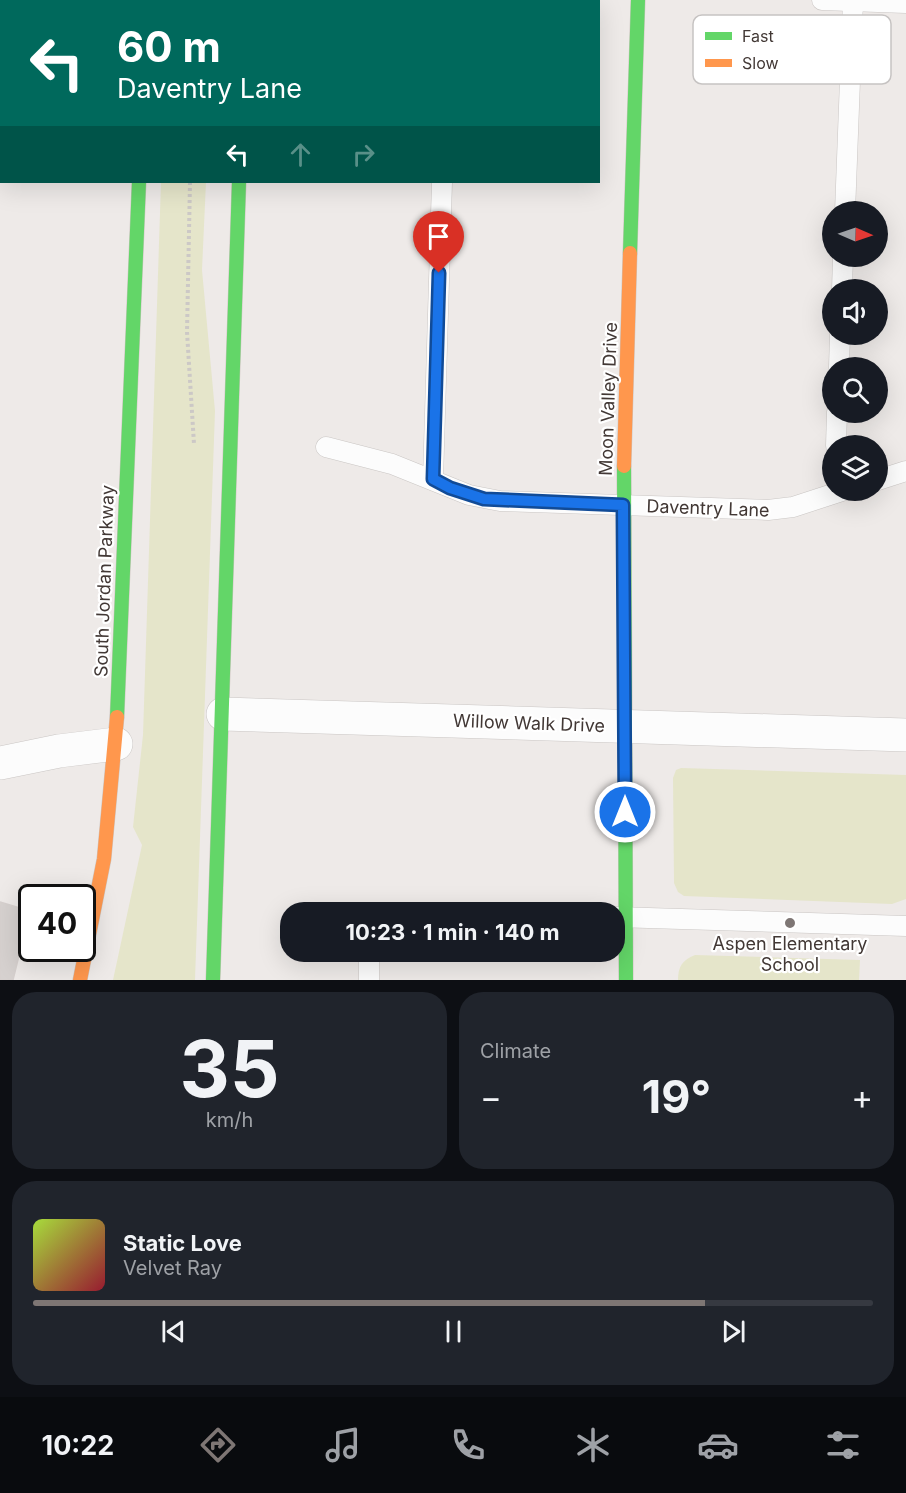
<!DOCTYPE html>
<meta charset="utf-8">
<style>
body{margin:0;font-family:Inter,sans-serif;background:#20242c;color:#f1f3f6;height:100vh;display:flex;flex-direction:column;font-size:22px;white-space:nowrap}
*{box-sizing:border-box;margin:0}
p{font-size:20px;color:#9ea1a6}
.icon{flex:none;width:33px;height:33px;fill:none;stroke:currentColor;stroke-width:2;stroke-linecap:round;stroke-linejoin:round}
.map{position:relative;height:980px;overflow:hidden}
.details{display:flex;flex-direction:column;gap:12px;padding:12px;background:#0d0f14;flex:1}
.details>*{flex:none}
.hud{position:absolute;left:0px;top:0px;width:600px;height:183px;box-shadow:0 6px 24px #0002;background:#00695c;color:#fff;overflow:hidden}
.needle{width:39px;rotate:92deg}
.tools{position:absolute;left:822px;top:201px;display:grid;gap:12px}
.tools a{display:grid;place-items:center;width:66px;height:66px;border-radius:50%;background:#171b24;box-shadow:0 6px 24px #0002;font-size:30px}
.speed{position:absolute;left:18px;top:884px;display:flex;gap:12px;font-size:30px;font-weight:700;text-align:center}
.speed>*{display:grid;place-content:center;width:78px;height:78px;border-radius:50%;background:#171b24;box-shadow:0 6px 24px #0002;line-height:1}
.speed .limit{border:3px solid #111;border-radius:9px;background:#fff;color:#111}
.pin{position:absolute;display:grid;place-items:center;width:51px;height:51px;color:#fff;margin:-62px -26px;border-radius:50% 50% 50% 0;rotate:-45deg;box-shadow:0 0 6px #0007}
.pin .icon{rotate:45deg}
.me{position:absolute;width:66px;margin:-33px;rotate:0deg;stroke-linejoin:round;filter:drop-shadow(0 0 4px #0008)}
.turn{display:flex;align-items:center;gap:21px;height:126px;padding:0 18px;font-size:27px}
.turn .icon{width:78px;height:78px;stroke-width:2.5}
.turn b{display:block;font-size:42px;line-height:51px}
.lanes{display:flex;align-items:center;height:57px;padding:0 18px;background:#0003;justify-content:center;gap:30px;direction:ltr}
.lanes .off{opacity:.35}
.big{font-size:45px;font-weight:700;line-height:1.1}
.details .widget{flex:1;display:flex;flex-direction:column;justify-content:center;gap:9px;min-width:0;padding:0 21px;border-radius:24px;background:#20242c}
.details .dial{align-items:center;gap:0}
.dial b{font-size:78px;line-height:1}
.song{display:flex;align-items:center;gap:18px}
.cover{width:72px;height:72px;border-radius:9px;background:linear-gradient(135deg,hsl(80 70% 55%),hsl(350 70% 35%))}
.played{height:6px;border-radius:3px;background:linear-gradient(90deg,#7e7674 80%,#363941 80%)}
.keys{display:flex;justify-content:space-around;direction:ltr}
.heat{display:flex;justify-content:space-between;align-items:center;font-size:33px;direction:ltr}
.details .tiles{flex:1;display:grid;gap:12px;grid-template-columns:1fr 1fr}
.widget:last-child{grid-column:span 2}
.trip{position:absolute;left:280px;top:902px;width:345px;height:60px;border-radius:24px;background:#171b24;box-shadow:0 6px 24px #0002;font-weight:700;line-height:60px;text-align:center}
.dock{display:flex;height:96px;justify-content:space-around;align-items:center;background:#090b0e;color:#9ea1a6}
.dock .icon{width:42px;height:42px}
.dock .active{color:#7e7674}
.dock b{font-size:27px;color:#f1f3f6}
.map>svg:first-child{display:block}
.green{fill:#e5e5ca}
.building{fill:#d6d1cf;stroke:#d6d0ce;stroke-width:1.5}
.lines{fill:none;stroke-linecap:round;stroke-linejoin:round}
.lane-casing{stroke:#cac6c4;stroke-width:21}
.street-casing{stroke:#cac6c4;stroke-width:34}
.fast-casing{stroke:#cec6c1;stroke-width:15}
.slow-casing{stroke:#cec6c1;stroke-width:15}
.path{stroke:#ccc8c6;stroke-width:4;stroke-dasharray:3 3;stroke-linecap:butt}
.lane{stroke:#fcfcfc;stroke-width:20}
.street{stroke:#fcfcfc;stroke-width:33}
.fast{stroke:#63d668;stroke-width:14}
.slow{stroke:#ff974d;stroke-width:14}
.route-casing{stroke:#114b97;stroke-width:15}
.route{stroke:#1a73e8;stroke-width:10}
.poi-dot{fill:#7e7674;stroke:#fff;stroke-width:2}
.labels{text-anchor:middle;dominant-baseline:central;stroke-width:4.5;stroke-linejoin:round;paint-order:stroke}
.street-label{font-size:18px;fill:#423835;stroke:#fff}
.poi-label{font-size:18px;fill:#423835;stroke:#fff}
.key{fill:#fff;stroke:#c6c3c2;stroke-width:1.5}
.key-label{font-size:16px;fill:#423835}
</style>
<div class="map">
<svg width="906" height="980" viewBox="0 0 906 980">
<rect width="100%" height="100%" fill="#eeeae8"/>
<g class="green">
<polygon points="161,182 206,182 202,270 215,411 195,980 113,980 142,845 133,827 143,735"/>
<polygon points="681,768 906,775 906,899 892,904 684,896 678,892 674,883 673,778 676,770"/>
<path d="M 695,955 L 860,960 L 859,980 L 678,980 C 678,967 682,960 695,955 Z"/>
</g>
<polygon class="building" points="0,902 30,911 13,980 0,980"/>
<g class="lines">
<g class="lane-casing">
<g id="lane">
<polyline points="822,0 906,3"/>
<polyline points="464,2 466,0"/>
<polyline points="845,212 853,1"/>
<polyline points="842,290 843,256"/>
<polyline points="839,368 840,334"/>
<polyline points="836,446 837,412"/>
<polyline points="326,447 392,464 469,495 500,501 768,510 793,507 845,490"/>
<polyline points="433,479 442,182"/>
<polyline points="878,480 906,471"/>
<polyline points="615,917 906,926"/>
<polyline points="369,951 369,980"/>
</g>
</g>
<g class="street-casing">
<g id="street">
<polyline points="223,714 906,735"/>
<polyline points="0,763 59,751 116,744"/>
</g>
</g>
<g class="fast-casing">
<g id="fast">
<polyline points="147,0 147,2"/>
<polyline points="245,0 245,2"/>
<polyline points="630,253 638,0"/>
<polyline points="624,466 626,980"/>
<polyline points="117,717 139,182"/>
<polyline points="213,980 239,182"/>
</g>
</g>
<g class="slow-casing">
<g id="slow">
<polyline points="624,466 630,253"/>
<polyline points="80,980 104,859 117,717"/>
</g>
</g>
<g class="path">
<polyline points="196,2 197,0"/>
<polyline points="190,182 187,332 194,444"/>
</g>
<use href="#lane" class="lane"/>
<use href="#street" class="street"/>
<use href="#fast" class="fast"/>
<use href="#slow" class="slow"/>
</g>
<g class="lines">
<g class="route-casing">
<polyline id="route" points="439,273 433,479 450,488 484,499 623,505 625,812"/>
</g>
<use href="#route" class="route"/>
</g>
<circle class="poi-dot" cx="790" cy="923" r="6"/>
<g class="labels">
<g class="street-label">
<text transform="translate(608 399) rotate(-88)">Moon Valley Drive</text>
<text transform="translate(708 508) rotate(2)">Daventry Lane</text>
<text transform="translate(104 581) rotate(-88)">South Jordan Parkway</text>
<text transform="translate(529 723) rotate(2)">Willow Walk Drive</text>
</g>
<g class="poi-label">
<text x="790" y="943">Aspen Elementary<tspan x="790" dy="21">School</tspan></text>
</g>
</g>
<rect x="693" y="15" width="198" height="69" rx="9" class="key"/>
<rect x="705" y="32" width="27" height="8" fill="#63d668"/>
<rect x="705" y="59" width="27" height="8" fill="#ff974d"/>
<g class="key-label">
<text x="742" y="42">Fast</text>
<text x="742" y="69">Slow</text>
</g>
</svg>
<div class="tools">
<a><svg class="needle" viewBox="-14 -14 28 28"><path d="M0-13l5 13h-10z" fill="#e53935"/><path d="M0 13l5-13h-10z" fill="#9ea1a6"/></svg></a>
<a><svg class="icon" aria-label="sound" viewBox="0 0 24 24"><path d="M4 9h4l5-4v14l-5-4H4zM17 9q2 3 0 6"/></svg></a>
<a><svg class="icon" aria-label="search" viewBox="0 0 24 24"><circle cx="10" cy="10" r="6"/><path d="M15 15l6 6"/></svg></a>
<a><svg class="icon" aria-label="layers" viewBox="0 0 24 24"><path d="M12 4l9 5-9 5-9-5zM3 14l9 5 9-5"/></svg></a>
</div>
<div class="speed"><div class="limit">40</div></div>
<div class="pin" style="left:439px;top:273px;background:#d93025"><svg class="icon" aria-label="arrive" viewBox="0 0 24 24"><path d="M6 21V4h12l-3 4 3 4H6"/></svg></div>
<svg class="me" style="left:625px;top:812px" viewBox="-20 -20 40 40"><circle r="17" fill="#1a73e8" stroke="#fff" stroke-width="3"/><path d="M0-11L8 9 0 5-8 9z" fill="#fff"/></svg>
<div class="trip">10:23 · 1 min · 140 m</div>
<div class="hud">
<div class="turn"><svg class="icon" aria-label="left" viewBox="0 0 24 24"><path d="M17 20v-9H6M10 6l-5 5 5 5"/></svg><div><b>60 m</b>Daventry Lane</div></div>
<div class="lanes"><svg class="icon" aria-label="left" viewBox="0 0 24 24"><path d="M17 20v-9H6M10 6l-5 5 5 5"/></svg><svg class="icon off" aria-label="ahead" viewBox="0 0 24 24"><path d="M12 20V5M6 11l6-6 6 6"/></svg><svg class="icon off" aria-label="right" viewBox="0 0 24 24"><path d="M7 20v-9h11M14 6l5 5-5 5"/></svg></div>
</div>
</div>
<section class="details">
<div class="tiles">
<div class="widget dial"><b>35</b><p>km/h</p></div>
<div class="widget"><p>Climate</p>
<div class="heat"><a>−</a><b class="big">19°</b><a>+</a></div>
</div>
<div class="widget">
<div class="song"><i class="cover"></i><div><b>Static Love</b><p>Velvet Ray</p></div></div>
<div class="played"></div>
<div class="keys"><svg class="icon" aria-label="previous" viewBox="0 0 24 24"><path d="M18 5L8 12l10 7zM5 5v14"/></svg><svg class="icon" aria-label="pause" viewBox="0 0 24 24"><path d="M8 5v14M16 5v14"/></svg><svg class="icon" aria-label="next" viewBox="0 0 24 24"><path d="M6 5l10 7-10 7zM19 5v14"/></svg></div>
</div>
</div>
</section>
<nav class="dock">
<b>10:22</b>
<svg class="icon active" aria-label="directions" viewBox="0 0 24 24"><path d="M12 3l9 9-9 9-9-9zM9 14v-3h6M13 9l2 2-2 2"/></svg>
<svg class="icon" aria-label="music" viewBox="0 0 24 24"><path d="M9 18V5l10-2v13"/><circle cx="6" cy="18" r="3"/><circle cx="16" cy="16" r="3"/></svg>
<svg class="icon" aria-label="phone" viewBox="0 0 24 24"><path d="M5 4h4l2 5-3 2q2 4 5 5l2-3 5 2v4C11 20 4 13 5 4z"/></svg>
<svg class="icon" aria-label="climate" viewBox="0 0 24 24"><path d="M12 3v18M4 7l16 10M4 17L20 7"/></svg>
<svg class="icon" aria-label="car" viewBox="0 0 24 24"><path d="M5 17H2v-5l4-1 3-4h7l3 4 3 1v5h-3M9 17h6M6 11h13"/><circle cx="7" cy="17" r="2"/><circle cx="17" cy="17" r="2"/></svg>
<svg class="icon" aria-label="filters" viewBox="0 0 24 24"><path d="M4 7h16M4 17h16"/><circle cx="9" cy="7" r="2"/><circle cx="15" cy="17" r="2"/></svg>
</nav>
